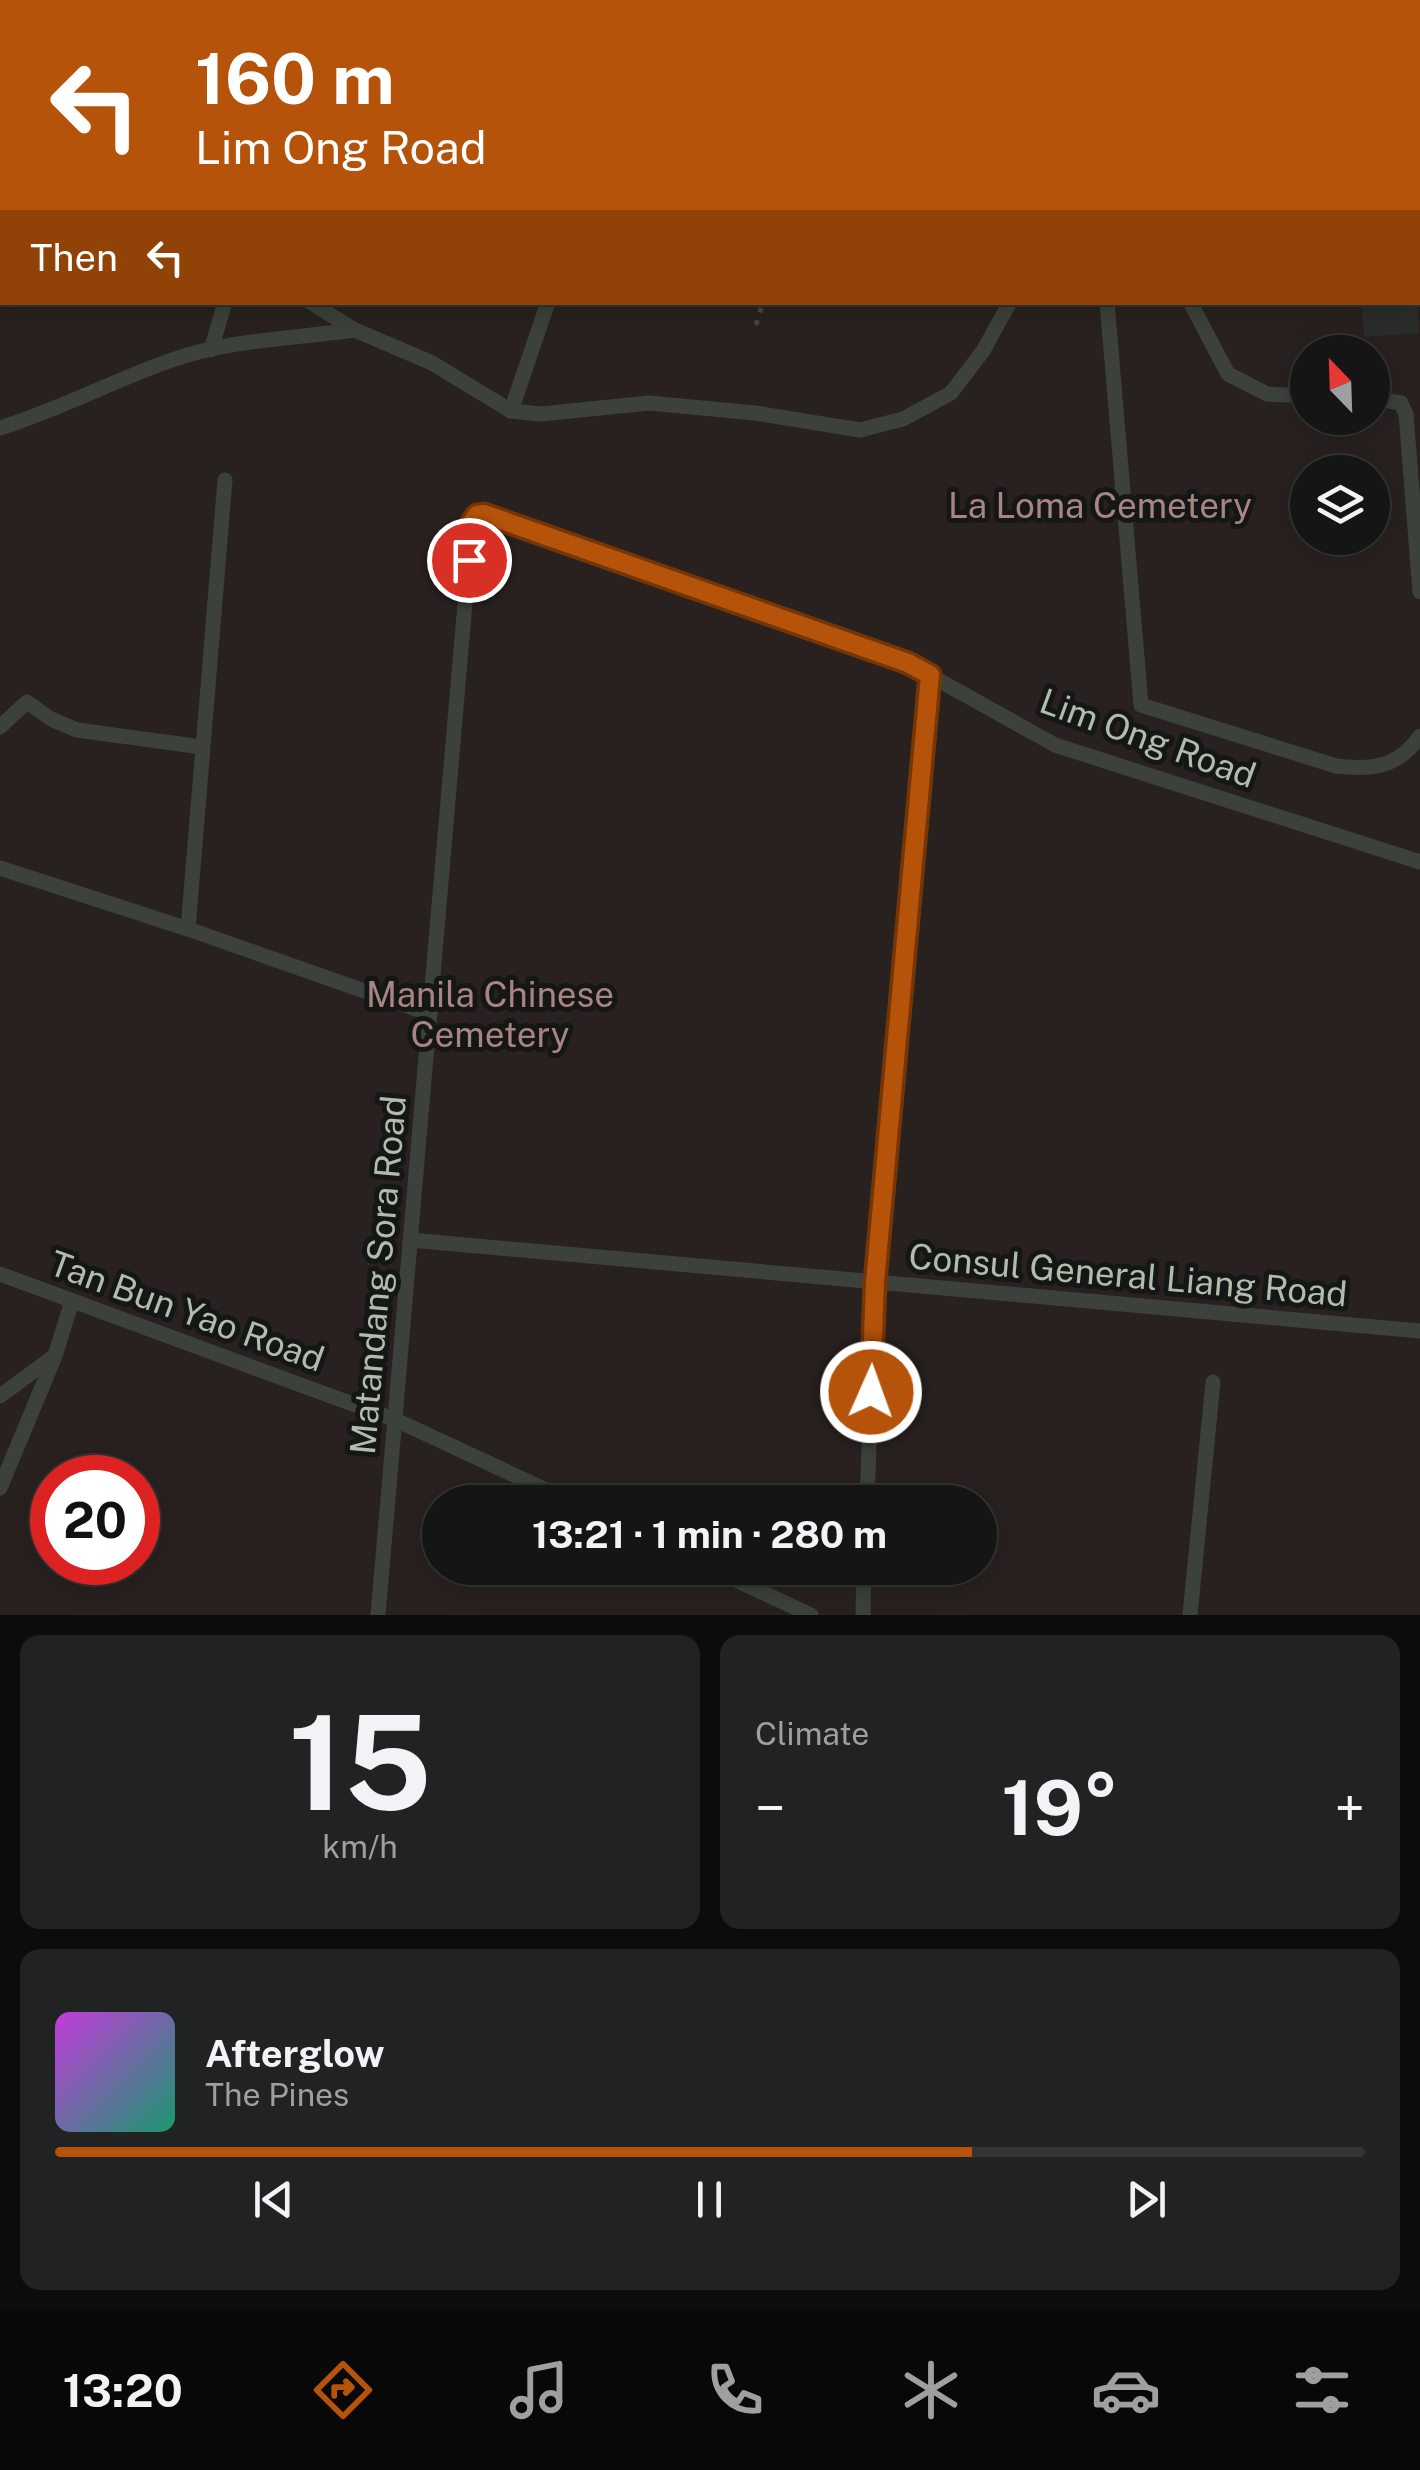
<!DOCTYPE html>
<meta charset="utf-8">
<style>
body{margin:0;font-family:"Public Sans",sans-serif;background:#212222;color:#f1f3f6;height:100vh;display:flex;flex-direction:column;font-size:38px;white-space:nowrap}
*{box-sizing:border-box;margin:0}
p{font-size:32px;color:#9d9fa0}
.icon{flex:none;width:55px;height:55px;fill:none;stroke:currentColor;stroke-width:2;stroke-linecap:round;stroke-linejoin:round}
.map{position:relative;height:1615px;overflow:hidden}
.details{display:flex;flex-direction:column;gap:20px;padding:20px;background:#0b0c0b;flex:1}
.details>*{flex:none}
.guide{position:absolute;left:0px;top:0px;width:1420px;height:305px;box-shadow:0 5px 25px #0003,0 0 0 2px #333434;background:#b45309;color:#fff;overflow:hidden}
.needle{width:65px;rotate:337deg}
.buttons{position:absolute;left:1290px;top:335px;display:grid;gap:20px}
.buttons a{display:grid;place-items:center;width:100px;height:100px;border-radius:50%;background:#141514;box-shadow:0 5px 25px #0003,0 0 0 2px #333434;font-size:50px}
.speed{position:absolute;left:30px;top:1455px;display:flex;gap:20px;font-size:50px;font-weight:700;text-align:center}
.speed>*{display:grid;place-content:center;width:130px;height:130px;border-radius:50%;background:#141514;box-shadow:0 5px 25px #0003,0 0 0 2px #333434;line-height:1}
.speed .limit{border:15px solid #d22;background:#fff;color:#111}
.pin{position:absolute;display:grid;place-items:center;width:85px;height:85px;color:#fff;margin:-42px;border:5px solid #fff;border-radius:50%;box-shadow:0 2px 10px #0007}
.me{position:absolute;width:110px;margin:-55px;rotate:2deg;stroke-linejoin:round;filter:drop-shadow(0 0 8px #0008)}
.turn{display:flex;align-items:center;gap:35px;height:210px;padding:0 30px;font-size:45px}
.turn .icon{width:130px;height:130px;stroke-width:2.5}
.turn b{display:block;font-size:70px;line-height:85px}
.then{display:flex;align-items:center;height:95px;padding:0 30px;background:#0003;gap:20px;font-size:38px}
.big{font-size:75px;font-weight:700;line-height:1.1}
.details .tile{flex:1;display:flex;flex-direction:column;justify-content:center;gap:15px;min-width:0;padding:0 35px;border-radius:20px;background:#212222}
.details .dial{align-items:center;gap:0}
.dial b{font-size:130px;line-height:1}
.song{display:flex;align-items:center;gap:30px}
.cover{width:120px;height:120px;border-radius:15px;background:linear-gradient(135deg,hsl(290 70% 55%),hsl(160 70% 35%))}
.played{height:10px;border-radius:5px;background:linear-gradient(90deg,#b45309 70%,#333434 70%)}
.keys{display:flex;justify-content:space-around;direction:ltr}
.heat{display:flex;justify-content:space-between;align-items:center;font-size:55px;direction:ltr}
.details .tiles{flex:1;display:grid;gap:20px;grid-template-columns:1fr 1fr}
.tile:last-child{grid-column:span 2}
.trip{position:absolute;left:422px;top:1485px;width:575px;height:100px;border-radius:50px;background:#141514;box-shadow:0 5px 25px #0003,0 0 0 2px #333434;font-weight:700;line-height:100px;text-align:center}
.menu{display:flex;height:160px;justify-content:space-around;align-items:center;background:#080808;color:#9d9fa0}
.menu .icon{width:70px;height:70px}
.menu .on{color:#b45309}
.menu b{font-size:45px;color:#f1f3f6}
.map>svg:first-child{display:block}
.green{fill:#28211f;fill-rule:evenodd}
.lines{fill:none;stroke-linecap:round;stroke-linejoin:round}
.stream{stroke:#39412f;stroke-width:9}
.building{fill:#2a2d2a}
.path{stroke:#434940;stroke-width:5;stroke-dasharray:5 8;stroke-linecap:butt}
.service{stroke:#3c413b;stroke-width:15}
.route-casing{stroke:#753606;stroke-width:25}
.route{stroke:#b45309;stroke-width:18}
.labels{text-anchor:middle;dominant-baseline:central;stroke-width:10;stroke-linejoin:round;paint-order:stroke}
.park-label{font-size:35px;fill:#a88582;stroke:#151715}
.street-label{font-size:35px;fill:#b1bcac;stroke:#151715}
</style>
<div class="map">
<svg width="1420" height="1615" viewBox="0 0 1420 1615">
<rect width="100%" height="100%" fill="#1a1c1a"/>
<path class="green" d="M 0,0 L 1420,0 L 1420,1615 L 0,1615 ZM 2,2 L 1418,2 L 1418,302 L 2,302 ZM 1308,352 L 1372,352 L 1372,418 L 1308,418 ZM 1308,472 L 1372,472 L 1372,538 L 1308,538 ZM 52,1478 L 138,1478 L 138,1562 L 52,1562 ZM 440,1502 L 980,1502 L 980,1568 L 440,1568 Z"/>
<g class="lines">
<polyline class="stream" points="1272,2 1298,0"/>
</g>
<polygon class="building" points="1361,302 1417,302 1419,333 1364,337"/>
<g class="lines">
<g class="path">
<polyline points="863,2 864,0"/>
<polyline points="756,325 763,302"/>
</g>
<g class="service">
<polyline points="63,0 63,2"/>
<polyline points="1369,0 1369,2"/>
<polyline points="645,2 646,0"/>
<polyline points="1022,2 1022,0"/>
<polyline points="0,153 2,154"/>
<polyline points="310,302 355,330 432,363 511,411 541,414 649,403 755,413 860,430 903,419 951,393 983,351 1010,302"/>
<path d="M 1107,302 L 1141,705 L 1336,766 C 1371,770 1398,768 1420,736"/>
<polyline points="1190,302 1228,374 1267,394 1308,396"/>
<polyline points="211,350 225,302"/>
<polyline points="1372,398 1401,403 1406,414 1420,592"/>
<polyline points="511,411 548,302"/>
<path d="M 0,428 C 59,410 114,380 172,360 C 229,340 295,338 355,330"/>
<polyline points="0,727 27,702 51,719 77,730 202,747"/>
<polyline points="0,868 188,929 430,1014"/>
<polyline points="188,929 225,480"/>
<polyline points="411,1240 1420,1331"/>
<polyline points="0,1274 396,1420 572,1502"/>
<polyline points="0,1396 53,1357"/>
<polyline points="0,1488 55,1356 72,1301"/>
<polyline points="867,1502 875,1282 930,675"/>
<polyline points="710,1568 811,1615"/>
<polyline points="378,1615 472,522 477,515 484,514 908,663 1055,745 1420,862"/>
<polyline points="863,1615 864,1568"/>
<polyline points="1190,1615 1213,1382"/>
</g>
</g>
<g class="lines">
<g class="route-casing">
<polyline id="route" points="469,560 472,522 477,515 484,514 908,663 930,675 875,1282 871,1392"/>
</g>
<use href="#route" class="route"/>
</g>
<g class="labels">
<g class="park-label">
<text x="1100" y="505">La Loma Cemetery</text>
<text x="490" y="994">Manila Chinese<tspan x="490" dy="40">Cemetery</tspan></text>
</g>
<g class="street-label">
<text transform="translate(1148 738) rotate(20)">Lim Ong Road</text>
<text transform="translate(378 1275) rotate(-85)">Matandang Sora Road</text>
<text transform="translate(1128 1275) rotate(5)">Consul General Liang Road</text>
<text transform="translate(187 1311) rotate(20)">Tan Bun Yao Road</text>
</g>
</g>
</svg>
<div class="buttons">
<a><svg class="needle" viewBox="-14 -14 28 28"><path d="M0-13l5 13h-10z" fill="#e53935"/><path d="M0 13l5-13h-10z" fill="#9d9fa0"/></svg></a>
<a><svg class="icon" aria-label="layers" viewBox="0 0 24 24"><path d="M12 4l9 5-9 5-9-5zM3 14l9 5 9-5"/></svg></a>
</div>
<div class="speed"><div class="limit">20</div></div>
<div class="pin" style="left:469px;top:560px;background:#d93025"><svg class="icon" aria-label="arrive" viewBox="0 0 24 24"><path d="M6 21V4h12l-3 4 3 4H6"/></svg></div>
<svg class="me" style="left:871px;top:1392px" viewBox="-20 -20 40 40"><circle r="17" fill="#b45309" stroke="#fff" stroke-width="3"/><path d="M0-11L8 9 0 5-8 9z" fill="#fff"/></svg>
<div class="trip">13:21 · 1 min · 280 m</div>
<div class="guide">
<div class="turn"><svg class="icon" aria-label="left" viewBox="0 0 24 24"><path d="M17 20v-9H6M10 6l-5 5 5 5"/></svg><div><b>160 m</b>Lim Ong Road</div></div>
<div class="then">Then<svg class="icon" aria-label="left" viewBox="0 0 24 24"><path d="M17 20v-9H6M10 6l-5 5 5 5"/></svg></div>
</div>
</div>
<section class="details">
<div class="tiles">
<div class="tile dial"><b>15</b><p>km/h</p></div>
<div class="tile"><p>Climate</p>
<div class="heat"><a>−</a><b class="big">19°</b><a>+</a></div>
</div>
<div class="tile">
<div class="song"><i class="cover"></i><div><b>Afterglow</b><p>The Pines</p></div></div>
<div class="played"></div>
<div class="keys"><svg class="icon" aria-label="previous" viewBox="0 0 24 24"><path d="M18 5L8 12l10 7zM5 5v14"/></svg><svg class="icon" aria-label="pause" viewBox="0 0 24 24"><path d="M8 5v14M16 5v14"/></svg><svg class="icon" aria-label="next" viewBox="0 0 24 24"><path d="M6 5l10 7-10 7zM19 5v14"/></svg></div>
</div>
</div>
</section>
<nav class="menu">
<b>13:20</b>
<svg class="icon on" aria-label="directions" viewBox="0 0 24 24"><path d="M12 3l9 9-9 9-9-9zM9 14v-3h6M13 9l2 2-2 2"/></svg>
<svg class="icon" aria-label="music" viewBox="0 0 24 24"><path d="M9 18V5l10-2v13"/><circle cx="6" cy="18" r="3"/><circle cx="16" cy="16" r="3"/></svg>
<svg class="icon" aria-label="phone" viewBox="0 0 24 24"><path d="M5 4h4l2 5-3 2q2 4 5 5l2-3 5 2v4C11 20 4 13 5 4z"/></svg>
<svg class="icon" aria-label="climate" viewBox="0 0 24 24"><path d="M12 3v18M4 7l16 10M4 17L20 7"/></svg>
<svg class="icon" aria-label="car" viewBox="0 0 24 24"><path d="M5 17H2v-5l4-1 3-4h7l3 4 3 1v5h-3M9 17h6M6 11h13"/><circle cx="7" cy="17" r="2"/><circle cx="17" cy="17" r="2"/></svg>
<svg class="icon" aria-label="filters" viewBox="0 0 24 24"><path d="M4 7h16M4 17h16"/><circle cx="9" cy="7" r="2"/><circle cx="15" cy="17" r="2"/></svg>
</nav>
